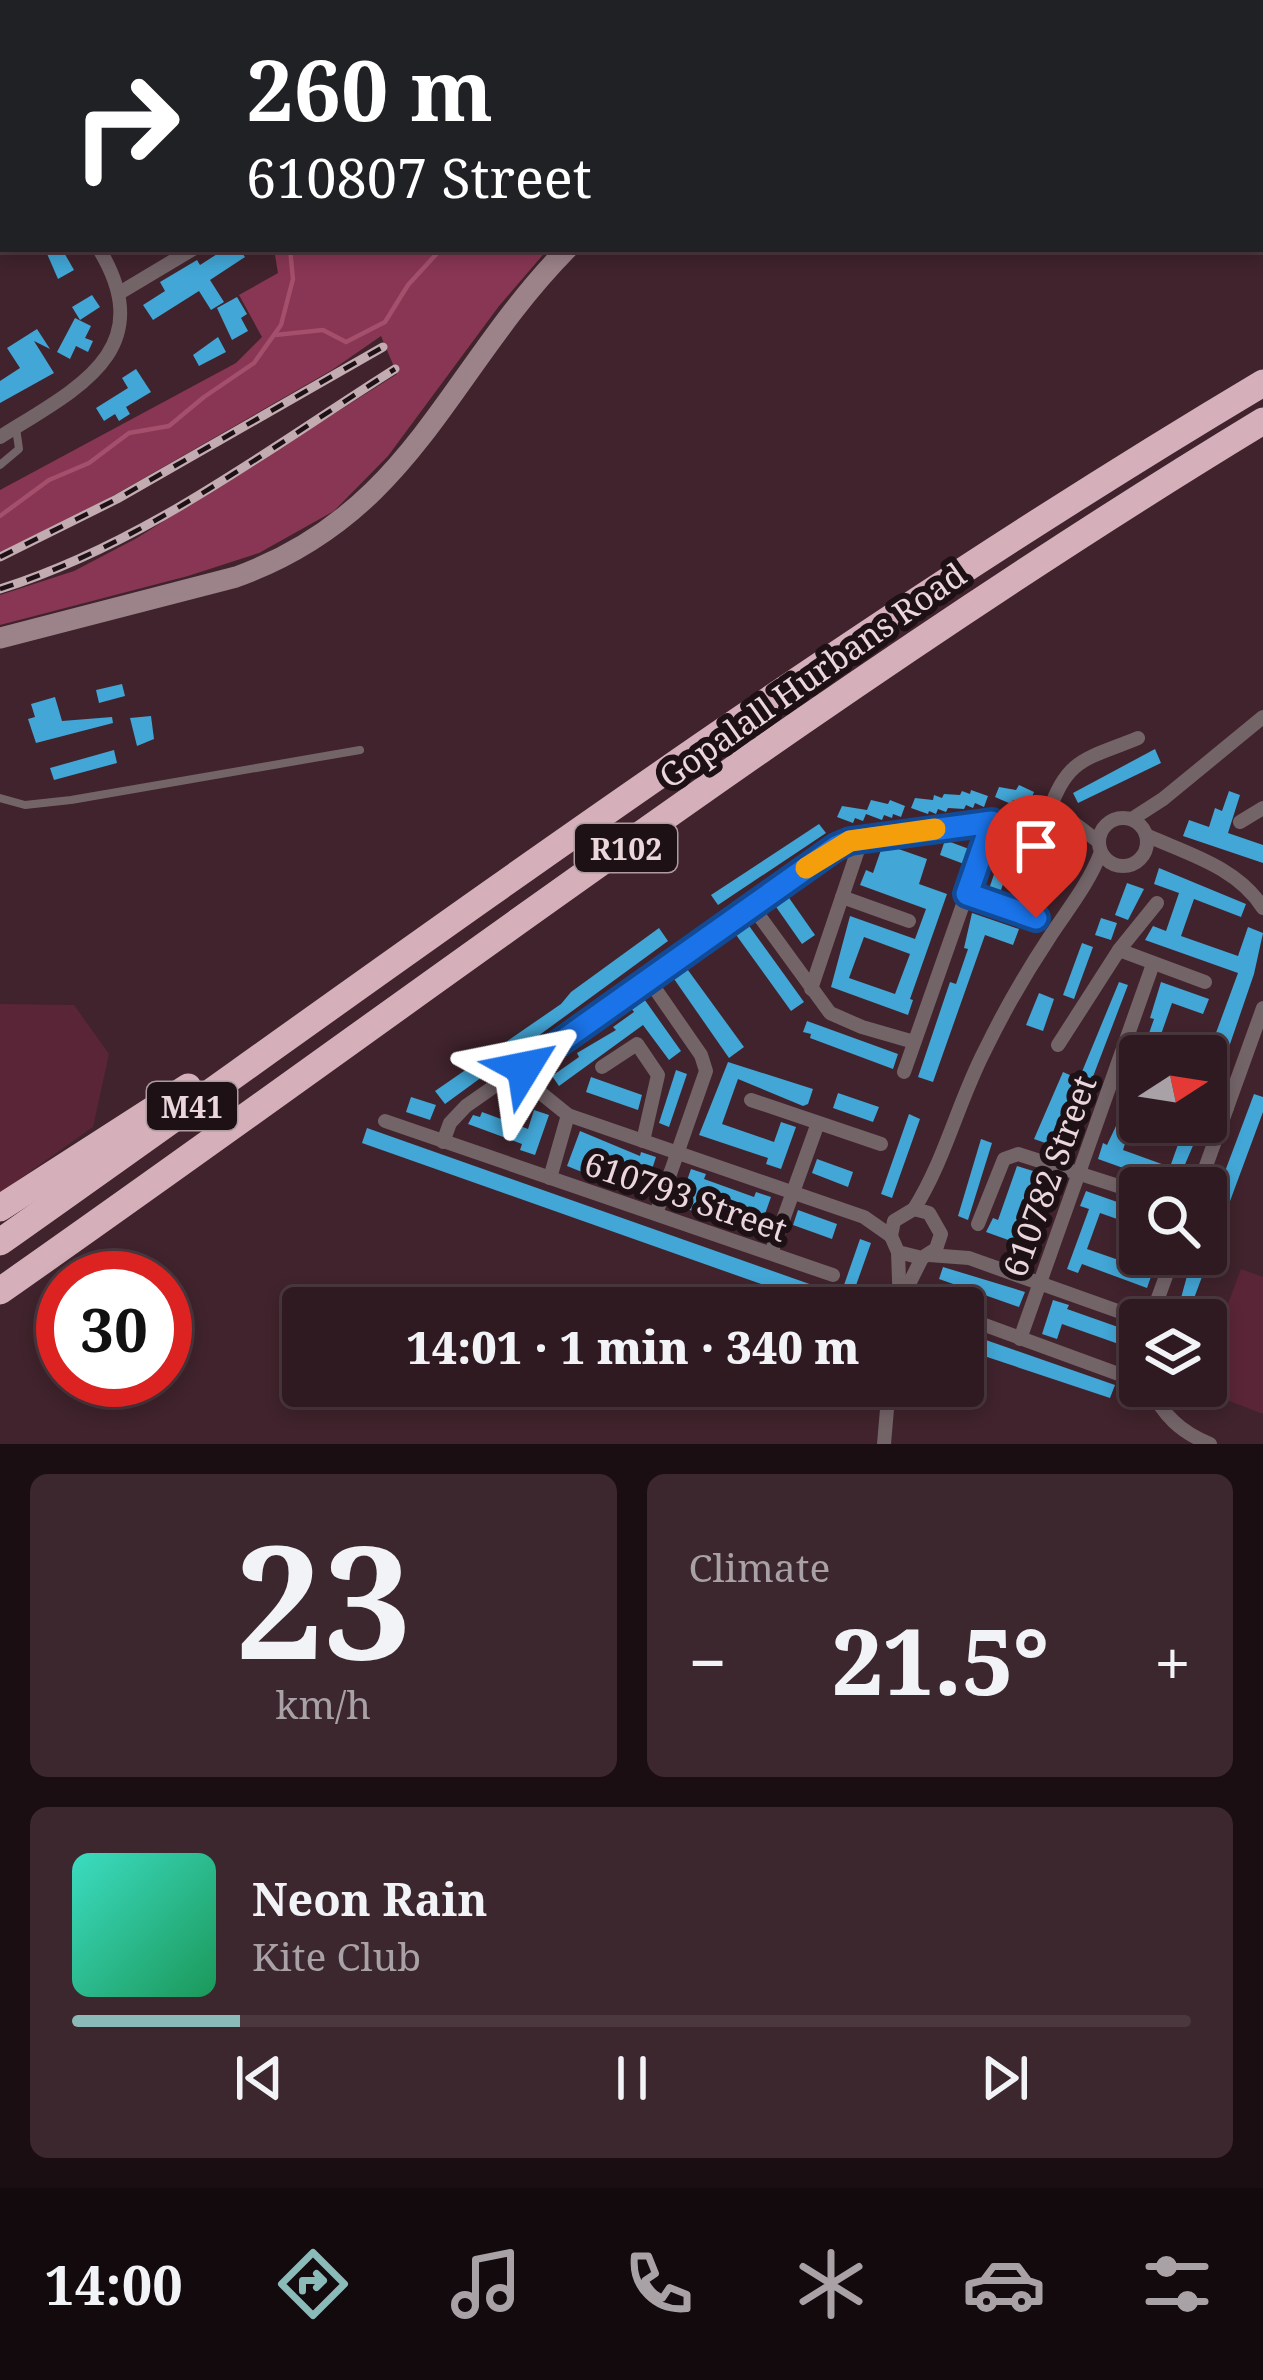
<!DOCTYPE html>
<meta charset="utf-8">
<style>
body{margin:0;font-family:"Noto Serif",serif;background:#3c272e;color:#f1f3f6;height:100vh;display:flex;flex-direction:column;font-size:45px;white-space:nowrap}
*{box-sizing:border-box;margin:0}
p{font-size:39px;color:#a8a1a5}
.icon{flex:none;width:66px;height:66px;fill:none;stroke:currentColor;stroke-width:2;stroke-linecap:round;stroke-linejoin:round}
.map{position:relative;height:1444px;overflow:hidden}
.sheet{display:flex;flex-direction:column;gap:30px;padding:30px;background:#1a0e12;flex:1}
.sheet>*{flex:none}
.banner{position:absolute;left:0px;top:0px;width:1263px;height:252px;box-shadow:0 6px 18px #0003,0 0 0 3px #4b383f;background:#202124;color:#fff;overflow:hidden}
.needle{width:78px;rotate:78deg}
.buttons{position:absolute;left:1119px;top:1035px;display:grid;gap:24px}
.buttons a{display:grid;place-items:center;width:108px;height:108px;border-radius:12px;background:#301a21;box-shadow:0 6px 18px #0003,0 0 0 3px #4b383f;font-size:60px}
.speed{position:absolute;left:36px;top:1251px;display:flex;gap:24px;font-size:60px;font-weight:700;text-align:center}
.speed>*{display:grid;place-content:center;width:156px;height:156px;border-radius:50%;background:#301a21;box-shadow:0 6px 18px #0003,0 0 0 3px #4b383f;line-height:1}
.speed .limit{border:18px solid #d22;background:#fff;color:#111}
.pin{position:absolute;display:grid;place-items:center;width:102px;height:102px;color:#fff;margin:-123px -51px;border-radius:50% 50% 50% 0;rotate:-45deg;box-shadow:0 0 12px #0007}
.pin .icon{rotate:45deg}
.me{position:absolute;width:132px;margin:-66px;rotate:55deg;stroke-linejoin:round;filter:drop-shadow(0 0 9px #0008)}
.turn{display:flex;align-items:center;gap:42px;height:252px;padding:0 48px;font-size:54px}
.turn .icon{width:156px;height:156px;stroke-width:2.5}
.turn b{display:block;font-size:84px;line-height:102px}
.big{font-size:90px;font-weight:800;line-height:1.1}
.sheet .widget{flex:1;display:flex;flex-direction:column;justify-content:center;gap:18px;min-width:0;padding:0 42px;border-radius:18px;background:#3c272e}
.sheet .dial{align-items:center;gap:0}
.dial b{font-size:156px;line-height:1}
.song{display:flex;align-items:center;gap:36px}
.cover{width:144px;height:144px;border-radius:18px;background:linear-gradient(135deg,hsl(170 70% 55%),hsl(150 70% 35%))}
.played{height:12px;border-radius:6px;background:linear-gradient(90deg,#8bbbb9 15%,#4b383f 15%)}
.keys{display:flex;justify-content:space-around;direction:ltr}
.heat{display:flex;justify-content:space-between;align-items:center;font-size:66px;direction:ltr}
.sheet .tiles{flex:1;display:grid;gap:30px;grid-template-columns:1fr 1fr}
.widget:last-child{grid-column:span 2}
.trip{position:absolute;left:282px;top:1287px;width:702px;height:120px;border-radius:12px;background:#301a21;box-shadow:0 6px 18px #0003,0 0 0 3px #4b383f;font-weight:800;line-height:120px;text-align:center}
.tab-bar{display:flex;height:192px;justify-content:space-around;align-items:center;background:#130a0d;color:#a8a1a5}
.tab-bar .icon{width:84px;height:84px}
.tab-bar .current{color:#8bbbb9}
.tab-bar b{font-size:54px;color:#f1f3f6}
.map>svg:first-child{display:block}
.green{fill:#5a2537}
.forest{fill:#883653}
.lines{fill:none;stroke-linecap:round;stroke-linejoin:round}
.stream{stroke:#a44f6b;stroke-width:4.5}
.building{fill:#42a6d6;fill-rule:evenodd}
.lane{stroke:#736468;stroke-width:8}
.street{stroke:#736468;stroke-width:14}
.secondary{stroke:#9b8389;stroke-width:21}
.highway{stroke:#d5afb9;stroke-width:27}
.rail-casing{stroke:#c2acb2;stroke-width:9}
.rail{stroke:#1e1115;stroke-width:4.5;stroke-dasharray:14;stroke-linecap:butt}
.route-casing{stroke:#114b97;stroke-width:30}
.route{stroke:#1a73e8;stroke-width:21}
.slow{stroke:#f59e0b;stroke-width:21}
.labels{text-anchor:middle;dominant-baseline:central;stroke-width:12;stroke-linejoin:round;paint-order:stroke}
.shield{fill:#1e1115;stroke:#ad9ba0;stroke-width:3}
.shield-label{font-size:30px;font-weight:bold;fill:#ead6db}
.street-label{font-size:33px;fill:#ead6db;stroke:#1e1115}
</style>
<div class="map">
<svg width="1263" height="1444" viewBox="0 0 1263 1444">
<rect width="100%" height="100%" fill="#40232c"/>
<g class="green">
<polygon points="0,1004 74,1005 109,1054 93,1127 0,1193"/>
<polygon points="1241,1269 1263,1277 1263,1414 1196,1388 1206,1386 1206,1362"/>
</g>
<g class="forest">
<polygon points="579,0 838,0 577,3"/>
<polygon points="274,249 302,249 305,253 335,249 548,249 499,306 388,456 334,511 259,553 188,576 0,625 0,595 74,571 137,538 397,374 381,336 332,370 90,509 0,552 0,490 236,363 262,337 239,295 278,273"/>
</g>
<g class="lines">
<g class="stream">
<polyline points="92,0 93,3"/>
<polyline points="651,3 653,0"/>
<polyline points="275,335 323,330 346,342 385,322 408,285 441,249"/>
<polyline points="0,516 49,480 89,463 129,433 169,426 204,397 254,363 281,325 293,279 290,249"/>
</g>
</g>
<g class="building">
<polygon points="45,249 62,249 74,270 58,279"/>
<polygon points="225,249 239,249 245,257 210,280 224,302 211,310 199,291 153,320 143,305 165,291 160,282 197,260 200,265"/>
<polygon points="92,295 100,307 80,320 72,307"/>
<polygon points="237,297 247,314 241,318 248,331 232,340 217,308"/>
<polygon points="75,318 91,326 85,338 93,341 88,352 76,346 70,359 57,352"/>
<polygon points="37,329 50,349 34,341 54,373 0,403 0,381 20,368 7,348"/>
<polygon points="218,337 226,352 199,366 193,355"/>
<polygon points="136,369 151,392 126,407 130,414 119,421 115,414 104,421 96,408 128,388 122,378"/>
<polygon points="122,684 125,696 99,703 96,690"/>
<polygon points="55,697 62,721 112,717 113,723 36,743 28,719 35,717 31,704"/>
<polygon points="151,716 154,739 137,746 130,718"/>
<polygon points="1155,749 1161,763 1078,803 1073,793"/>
<polygon points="114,750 117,763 54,780 50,768"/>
<polygon points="1019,785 1034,792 1030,802 1022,799 1021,803 1013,800 1011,804 995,797 999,787 1016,790"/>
<polygon points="971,790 988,796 984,807 975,803 973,808 966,805 964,809 948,808 946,812 938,809 936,814 929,811 928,814 911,808 915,798 933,800 934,795 942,798 944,794 960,795 962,791 970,794"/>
<polygon points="1229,791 1240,795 1228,833 1263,845 1263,863 1183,836 1189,820 1209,827 1215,808 1222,811"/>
<polygon points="871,800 888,804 890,800 905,806 901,817 893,814 892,818 884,815 882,820 866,814 863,821 855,818 853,823 837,817 842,806 867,810"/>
<polygon points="819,824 826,833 718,905 711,895"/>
<polygon points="1003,831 1020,837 1010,866 1053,882 1047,899 1004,881 1000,893 989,889 1004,845 998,843"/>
<polygon points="1031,838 1064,849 1066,843 1078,847 1072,864 1028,849"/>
<polygon points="945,840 969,849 964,864 940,855"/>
<path d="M 890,846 L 927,859 L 919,884 L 947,894 L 910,999 L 913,1000 L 908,1015 L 831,987 L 850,916 L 915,939 L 926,909 L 860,885 L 866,870 L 873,873 L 882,847 ZM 864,937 L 910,954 L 895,994 L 849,978 Z"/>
<polygon points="1159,868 1246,904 1241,917 1194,899 1181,936 1238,956 1248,927 1263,933 1254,974 1217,1082 1206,1078 1206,1060 1238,973 1145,940 1153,926 1166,931 1179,893 1154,884"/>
<polygon points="1127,883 1144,889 1128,920 1115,915"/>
<polygon points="787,895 815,935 802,944 774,904"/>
<polygon points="972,913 1019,929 1013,945 985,935 933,1082 918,1077 950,982 956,984 968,949 964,948"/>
<polygon points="1101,918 1117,923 1111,940 1095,935"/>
<polygon points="747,923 804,1002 791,1011 734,932"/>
<polygon points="659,928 668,941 445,1104 435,1091 561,1004 571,992"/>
<polygon points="1082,943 1093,947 1074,999 1063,995"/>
<polygon points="685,966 744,1047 729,1058 672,976"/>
<polygon points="1119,982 1128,985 1086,1095 1089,1097 1075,1136 1079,1138 1074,1153 1034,1139 1063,1072 1079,1079"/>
<polygon points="1161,982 1209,999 1203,1014 1172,1003 1158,1043 1189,1056 1141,1056 1154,1019 1150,1018"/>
<polygon points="1039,993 1054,999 1043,1031 1026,1025"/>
<polygon points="642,996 681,1051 669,1060 643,1025 559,1086 552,1076 579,1057 577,1053 616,1030 613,1027 634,1012 629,1005"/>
<polygon points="807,1021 898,1054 893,1069 810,1038 811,1034 803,1032"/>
<polygon points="728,1062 813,1089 808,1104 803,1106 738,1079 722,1124 774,1142 781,1122 796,1127 781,1169 766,1164 768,1158 699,1135"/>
<polygon points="676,1070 687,1074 669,1127 659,1123"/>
<polygon points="591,1077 642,1095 638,1110 586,1092"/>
<polygon points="1132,1084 1140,1086 1140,1096 1123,1150 1170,1167 1186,1122 1203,1122 1175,1188 1163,1188 1165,1183 1098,1159 1103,1143 1107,1145 1116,1126"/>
<polygon points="838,1093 879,1107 873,1122 833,1108"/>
<polygon points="1254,1094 1263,1097 1263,1112 1186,1320 1175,1320 1193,1254 1206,1254 1206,1222"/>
<polygon points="411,1097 436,1105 430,1120 406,1112"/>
<polygon points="534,1110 549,1115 535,1155 520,1150 522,1144 468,1124 473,1115 480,1117 482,1112 528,1129"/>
<polygon points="909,1114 920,1119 892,1198 881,1194"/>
<polygon points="367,1128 818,1287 812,1302 362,1143"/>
<polygon points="580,1131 640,1156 641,1152 656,1157 644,1194 629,1188 635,1171 588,1155 582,1172 567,1166"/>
<polygon points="981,1139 992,1143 968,1220 958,1216"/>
<polygon points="817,1159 853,1172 848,1187 812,1173"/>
<polygon points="1017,1166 1059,1179 1039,1234 1044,1236 1039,1251 986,1232 993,1218 998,1220"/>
<polygon points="691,1169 706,1174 704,1179 754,1197 756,1192 771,1197 758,1234 743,1229 749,1212 699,1194 693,1211 678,1206"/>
<polygon points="1086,1191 1140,1210 1140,1227 1100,1213 1087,1249 1133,1265 1137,1254 1150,1254 1144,1268 1153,1271 1147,1288 1082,1264 1078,1273 1067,1269 1089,1209 1080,1206"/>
<polygon points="798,1210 837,1224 832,1239 793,1225"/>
<polygon points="860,1239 871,1243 848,1308 836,1308"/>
<polygon points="943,1267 1025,1292 1019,1307 939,1279"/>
<polygon points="1053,1300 1069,1305 1067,1309 1135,1333 1130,1348 1062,1324 1057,1339 1042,1334"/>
<polygon points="963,1332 1115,1385 1110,1398 963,1349"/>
</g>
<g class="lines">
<g class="lane">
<polyline points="1132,0 1138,3"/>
<polyline points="1232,3 1234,0"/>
<polyline points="1260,35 1263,35"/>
<polyline points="0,465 19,449 16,428"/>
<polyline points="0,798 25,805 71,800 360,750"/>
</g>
<g class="street">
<polyline points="229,0 231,3"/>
<polyline points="889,3 889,0"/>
<polyline points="0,82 3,87"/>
<polyline points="121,292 193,249"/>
<path d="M 0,437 C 76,389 161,351 99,249"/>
<path d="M 1049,812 C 1067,757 1088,759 1138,738"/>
<circle cx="1123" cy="842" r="24"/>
<polyline points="1132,819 1163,799 1263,717"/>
<polyline points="1240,822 1263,808"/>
<path d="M 1148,836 C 1189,854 1238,868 1263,908"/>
<polyline points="967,894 1036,918"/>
<polyline points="842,897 909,921"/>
<polyline points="752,906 830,1013 862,1027 914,1042"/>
<polyline points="1119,950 1205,982"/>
<polyline points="649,980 701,1055 706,1071 656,1214"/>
<polyline points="811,989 862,838"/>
<polyline points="1058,1045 1119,950 1157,903"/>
<polyline points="1117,1066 1140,1075"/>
<polyline points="602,1067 637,1044 658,1075 643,1141"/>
<polyline points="524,1068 542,1094 568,1115 864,1217 891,1236"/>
<polyline points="904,1072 992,822"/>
<polyline points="751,1100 881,1144"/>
<polyline points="1206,1100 1227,1108"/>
<polyline points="385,1121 833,1275"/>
<polyline points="443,1142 450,1123 466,1106 836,847 871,837 1049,812 1074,823 1099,842"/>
<polyline points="550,1178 568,1115"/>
<polyline points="1198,1188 1263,1008"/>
<path d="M 914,1209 C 945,1160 958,1102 985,1050 C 1004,1011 1025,974 1049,938 C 1068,909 1088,885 1101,852"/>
<polyline points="978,1224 1004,1159 1018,1154 1140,1193"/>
<polyline points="898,1252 900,1308"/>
<polyline points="771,1253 818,1123"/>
<polyline points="929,1255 969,1258 1143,1320"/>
<polyline points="902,1298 922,1258 936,1249 941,1234 929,1213 914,1209 894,1221 891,1236 898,1252 922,1258"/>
<polyline points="963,1317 1124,1376"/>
<polyline points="1150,1320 1174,1254"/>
<polyline points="1020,1339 1153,964"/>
<path d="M 1149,1386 C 1163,1415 1180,1432 1210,1444"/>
<polyline points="884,1444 889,1386"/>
</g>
<g class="secondary">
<polyline points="318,3 324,0"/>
<polyline points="903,3 921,0"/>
<polyline points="0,172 3,170"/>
<path d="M 0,638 L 236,577 C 413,513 447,371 567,249"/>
</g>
<g class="highway">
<polyline points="0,1208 188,1087"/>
<path d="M 0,1242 C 416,948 825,644 1263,383"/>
<path d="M 0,1291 C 417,999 828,685 1263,421"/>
</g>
<g class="rail-casing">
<g id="rail">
<polyline points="0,557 117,499 383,347"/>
<path d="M 0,589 C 144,544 268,449 395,369"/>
</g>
</g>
<use href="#rail" class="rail"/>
</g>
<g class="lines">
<g class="route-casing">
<polyline id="route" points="524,1068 836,847 850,841 992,822 967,894 1036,918"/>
</g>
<use href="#route" class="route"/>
<polyline class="slow" points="806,868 850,841 935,829"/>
</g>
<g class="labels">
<g class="shield">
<rect x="575" y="824" width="102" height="48" rx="9"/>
<rect x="147" y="1082" width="90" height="48" rx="9"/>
</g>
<g class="shield-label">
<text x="626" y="848">R102</text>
<text x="192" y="1106">M41</text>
</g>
<g class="street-label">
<text transform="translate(812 675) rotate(-35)">Gopalall Hurbans Road</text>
<text transform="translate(1049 1176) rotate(-70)">610782 Street</text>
<text transform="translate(686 1196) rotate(19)">610793 Street</text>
</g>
</g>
</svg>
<div class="buttons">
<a><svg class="needle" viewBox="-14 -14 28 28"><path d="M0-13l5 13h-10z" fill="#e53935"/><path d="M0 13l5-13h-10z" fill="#a8a1a5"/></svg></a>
<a><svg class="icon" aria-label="search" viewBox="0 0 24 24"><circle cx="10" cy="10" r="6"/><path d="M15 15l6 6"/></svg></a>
<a><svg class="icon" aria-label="layers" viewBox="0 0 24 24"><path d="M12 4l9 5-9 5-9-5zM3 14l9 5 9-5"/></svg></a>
</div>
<div class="speed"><div class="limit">30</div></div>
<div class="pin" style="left:1036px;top:918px;background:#d93025"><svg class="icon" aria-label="arrive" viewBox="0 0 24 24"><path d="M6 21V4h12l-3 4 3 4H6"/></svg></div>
<svg class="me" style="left:524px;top:1068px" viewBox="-20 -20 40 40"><path d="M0-17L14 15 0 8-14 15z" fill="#1a73e8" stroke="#fff" stroke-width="4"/></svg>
<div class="trip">14:01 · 1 min · 340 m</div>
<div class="banner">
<div class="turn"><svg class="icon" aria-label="right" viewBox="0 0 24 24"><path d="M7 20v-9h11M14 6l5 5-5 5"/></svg><div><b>260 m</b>610807 Street</div></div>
</div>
</div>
<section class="sheet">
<div class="tiles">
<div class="widget dial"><b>23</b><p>km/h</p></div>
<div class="widget"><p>Climate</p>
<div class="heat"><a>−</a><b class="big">21.5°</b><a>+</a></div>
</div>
<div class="widget">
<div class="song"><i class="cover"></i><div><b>Neon Rain</b><p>Kite Club</p></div></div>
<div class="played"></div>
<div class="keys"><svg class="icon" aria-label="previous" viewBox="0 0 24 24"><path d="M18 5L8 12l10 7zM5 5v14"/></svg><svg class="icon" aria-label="pause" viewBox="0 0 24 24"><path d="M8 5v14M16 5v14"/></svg><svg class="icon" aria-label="next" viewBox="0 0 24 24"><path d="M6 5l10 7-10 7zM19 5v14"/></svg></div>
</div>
</div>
</section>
<nav class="tab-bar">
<b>14:00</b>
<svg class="icon current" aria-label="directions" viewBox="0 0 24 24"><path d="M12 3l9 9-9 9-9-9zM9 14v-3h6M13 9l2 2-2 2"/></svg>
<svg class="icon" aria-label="music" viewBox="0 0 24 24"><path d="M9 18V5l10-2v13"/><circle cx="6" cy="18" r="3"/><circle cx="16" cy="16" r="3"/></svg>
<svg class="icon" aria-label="phone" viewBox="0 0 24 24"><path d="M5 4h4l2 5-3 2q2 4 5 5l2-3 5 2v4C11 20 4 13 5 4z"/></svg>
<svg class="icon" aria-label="climate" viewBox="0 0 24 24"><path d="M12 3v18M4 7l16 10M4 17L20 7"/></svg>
<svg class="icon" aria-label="car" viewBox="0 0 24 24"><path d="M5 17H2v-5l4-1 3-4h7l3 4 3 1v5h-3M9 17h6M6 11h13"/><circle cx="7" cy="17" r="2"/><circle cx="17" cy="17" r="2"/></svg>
<svg class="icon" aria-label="filters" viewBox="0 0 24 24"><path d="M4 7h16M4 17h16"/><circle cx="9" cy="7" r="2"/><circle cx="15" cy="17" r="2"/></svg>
</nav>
